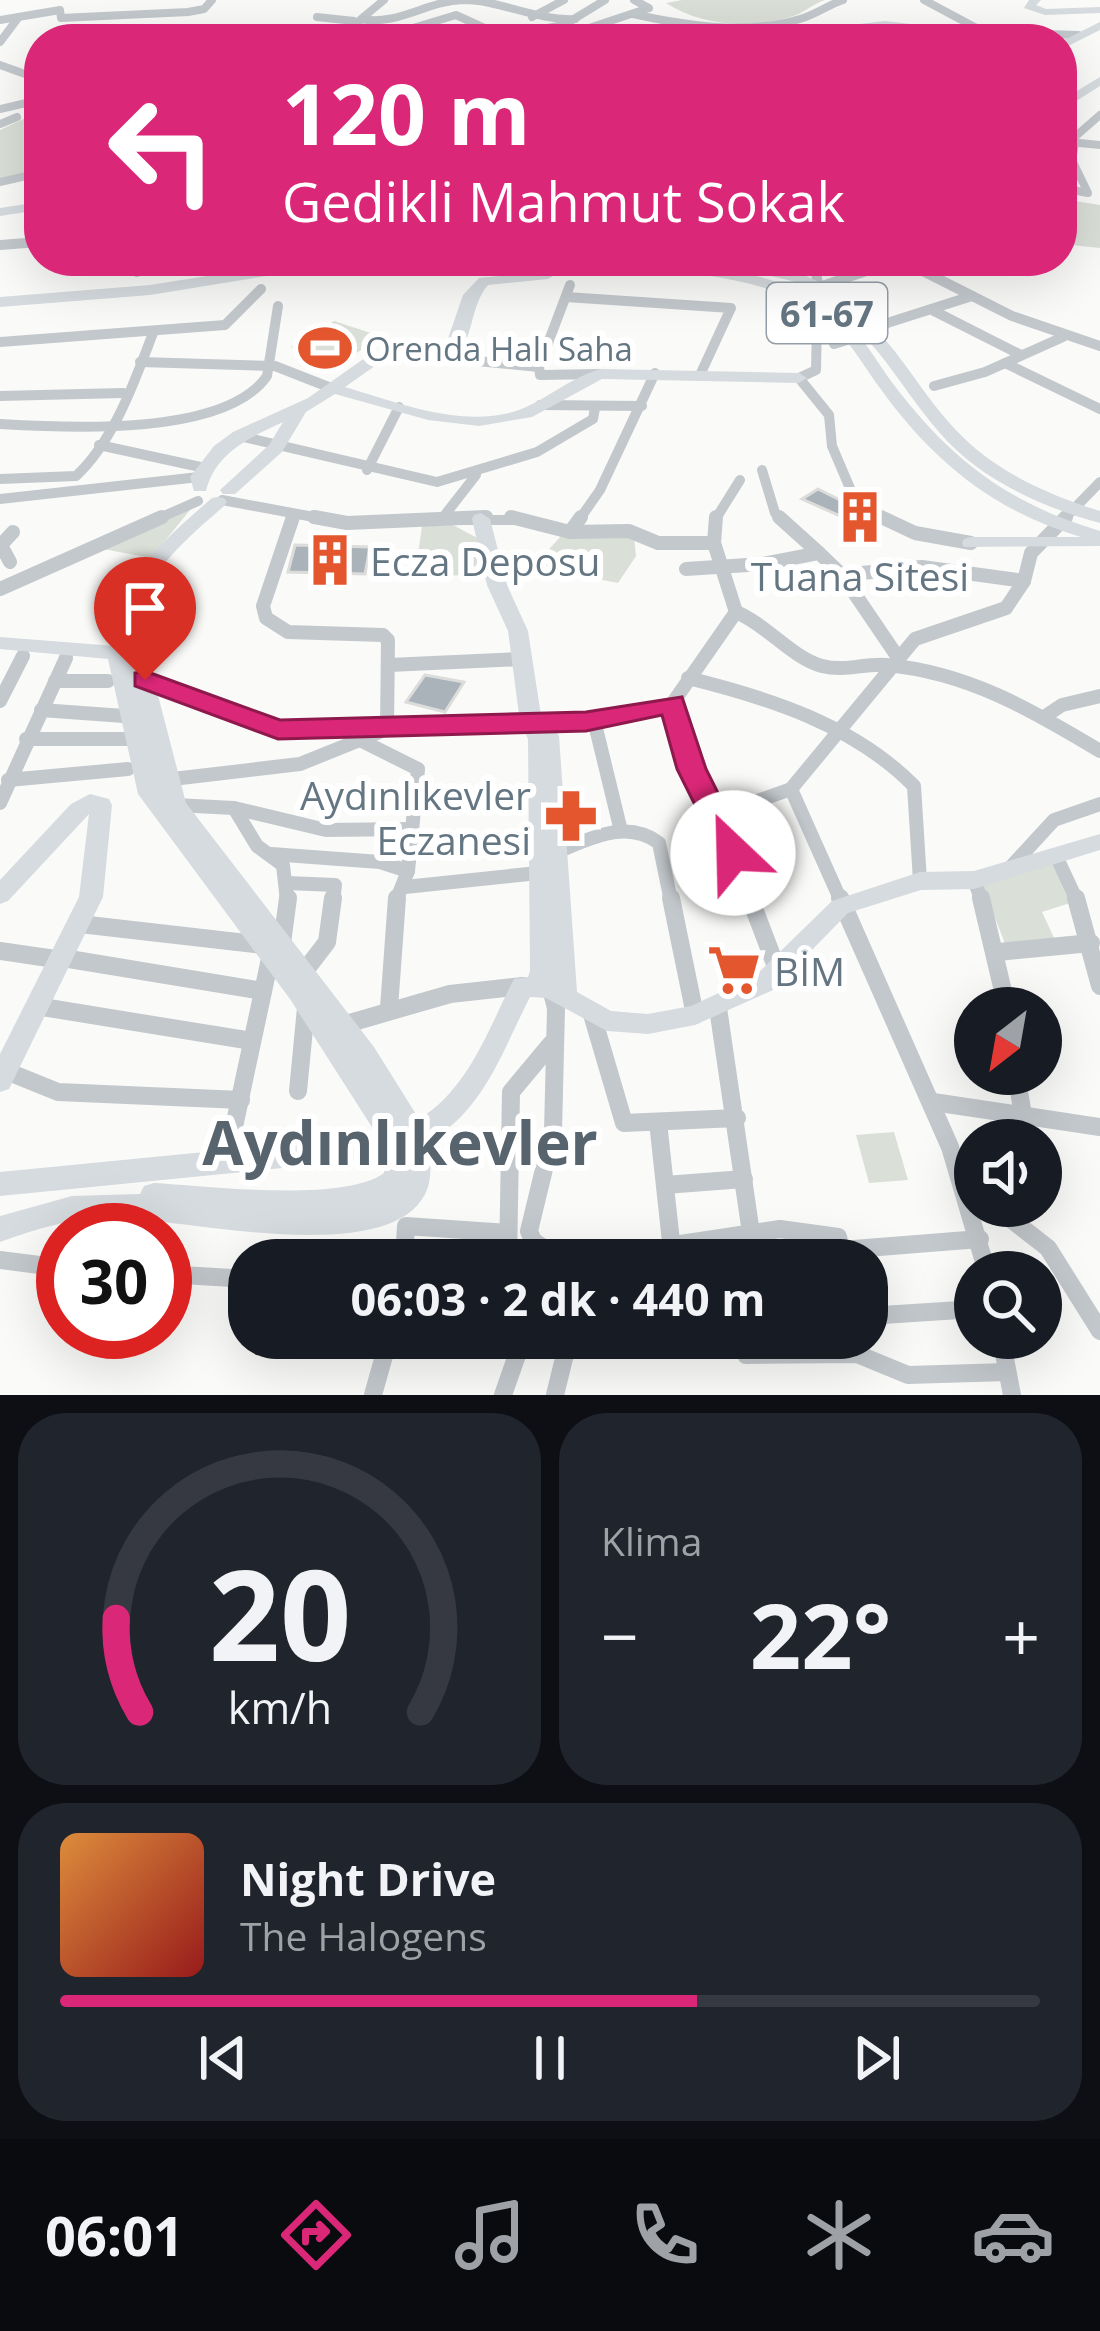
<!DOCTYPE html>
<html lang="tr">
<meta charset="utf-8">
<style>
body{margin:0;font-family:"Open Sans",sans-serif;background:#20242c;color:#f1f3f6;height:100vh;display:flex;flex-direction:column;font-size:45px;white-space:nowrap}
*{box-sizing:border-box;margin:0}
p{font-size:39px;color:#9ea1a6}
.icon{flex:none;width:66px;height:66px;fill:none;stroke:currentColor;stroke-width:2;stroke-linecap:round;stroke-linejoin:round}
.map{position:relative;height:1395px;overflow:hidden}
.side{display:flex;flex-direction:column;gap:18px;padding:18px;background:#0d0f14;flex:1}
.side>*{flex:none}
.top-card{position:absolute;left:24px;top:24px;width:1053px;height:252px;border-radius:48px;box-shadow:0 12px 48px #0002;background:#db2777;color:#fff;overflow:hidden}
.needle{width:78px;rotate:211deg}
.tools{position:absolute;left:954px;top:987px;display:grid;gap:24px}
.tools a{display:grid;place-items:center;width:108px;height:108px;border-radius:50%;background:#171b24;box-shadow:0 12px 48px #0002;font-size:60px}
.speed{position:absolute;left:36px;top:1203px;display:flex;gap:24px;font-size:60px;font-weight:700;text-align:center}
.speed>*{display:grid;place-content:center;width:156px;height:156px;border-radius:50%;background:#171b24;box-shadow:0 12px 48px #0002;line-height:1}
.speed .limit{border:18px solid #d22;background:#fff;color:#111}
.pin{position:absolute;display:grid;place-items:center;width:102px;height:102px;color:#fff;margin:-123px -51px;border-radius:50% 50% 50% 0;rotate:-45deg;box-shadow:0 0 12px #0007}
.pin .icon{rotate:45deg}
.me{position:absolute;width:132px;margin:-66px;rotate:336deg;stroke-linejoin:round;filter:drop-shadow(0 0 9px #0008)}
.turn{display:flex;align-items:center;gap:42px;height:252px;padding:0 60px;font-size:54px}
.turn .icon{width:156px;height:156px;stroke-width:2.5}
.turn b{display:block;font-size:84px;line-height:102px}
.big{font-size:90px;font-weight:700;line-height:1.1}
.side .card{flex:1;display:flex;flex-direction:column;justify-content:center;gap:18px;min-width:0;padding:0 42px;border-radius:48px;background:#20242c}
.side .dial{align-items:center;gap:0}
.dial svg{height:312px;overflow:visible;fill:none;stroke:#363941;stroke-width:7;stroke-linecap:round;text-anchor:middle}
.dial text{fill:#f1f3f6;stroke:none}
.song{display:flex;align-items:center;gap:36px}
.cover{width:144px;height:144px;border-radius:18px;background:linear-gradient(135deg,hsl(30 70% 55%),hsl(0 70% 35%))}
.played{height:12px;border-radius:6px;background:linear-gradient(90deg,#db2777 65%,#363941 65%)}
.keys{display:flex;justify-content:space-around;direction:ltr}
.heat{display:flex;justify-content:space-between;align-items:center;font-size:66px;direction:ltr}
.side .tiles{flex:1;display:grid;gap:18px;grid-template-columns:1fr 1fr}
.card:last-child{grid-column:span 2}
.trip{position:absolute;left:228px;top:1239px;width:660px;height:120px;border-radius:48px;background:#171b24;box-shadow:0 12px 48px #0002;font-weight:700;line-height:120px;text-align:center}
.tab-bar{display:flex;height:192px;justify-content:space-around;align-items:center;background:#090b0e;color:#9ea1a6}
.tab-bar .icon{width:84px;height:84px}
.tab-bar .selected{color:#db2777}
.tab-bar b{font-size:54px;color:#f1f3f6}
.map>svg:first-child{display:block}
.green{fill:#dadfd7}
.building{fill:#aab3b9;stroke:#dcdcda;stroke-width:3}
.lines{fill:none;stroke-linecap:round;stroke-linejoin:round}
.street-far3{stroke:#c3c8cc;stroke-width:8}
.street-far2{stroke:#c3c8cc;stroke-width:10}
.street-far1{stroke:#c3c8cc;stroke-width:14}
.street{stroke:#c3c8cc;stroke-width:18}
.secondary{fill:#d6dbdf;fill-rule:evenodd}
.primary{fill:#d6dbdf;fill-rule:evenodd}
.route{fill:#db2777;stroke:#8e194d;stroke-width:3}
.labels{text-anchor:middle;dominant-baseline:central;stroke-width:12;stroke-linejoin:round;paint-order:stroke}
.far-poi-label{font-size:33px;fill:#657683;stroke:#fff;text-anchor:start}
.shield{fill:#fff;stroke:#939fa8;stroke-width:3}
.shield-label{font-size:36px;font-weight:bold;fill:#657683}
.poi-label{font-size:39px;fill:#657683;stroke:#fff;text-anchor:start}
.near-district-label{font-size:60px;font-weight:bold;fill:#57646e;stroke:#fff}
</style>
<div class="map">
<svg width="1100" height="1395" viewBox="0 0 1100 1395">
<rect width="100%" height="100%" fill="#fafaf8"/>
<g class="green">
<path d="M 682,0 L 825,0 C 812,4 803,14 790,17 C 748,29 702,26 666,3 Z"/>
<polygon points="39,104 39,171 0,180 0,130 30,116"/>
<polygon points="1062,199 1100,205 1100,248 1062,244"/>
<polygon points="334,321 383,337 338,364 291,347"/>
<polygon points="190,510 151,558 98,548 189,509"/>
<polygon points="453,525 481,540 487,575 415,576 422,526"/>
<polygon points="562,535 634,537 636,556 618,583 542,568 542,557"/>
<polygon points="1051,862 1070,903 1042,912 1055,940 1006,946 981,882"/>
<polygon points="894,1132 908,1180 869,1183 856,1135"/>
</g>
<g class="building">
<polygon points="818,489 854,507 871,522 865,527 802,499"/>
<polygon points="295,545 370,547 365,574 288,572"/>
<polygon points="425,675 464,682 445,712 406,702"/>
<polygon points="284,1241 345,1243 391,1246 388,1260 281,1260"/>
</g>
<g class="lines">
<g class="street-far3">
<path d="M 384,0 L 361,19 C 398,26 427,1 463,0 C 501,0 536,21 575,19"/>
<polyline points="924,0 984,32 1078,35"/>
<path d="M 633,14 C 687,26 746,35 800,19 C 815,15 828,5 843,0"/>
<polyline points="317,17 354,21"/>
<polyline points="532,17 564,0"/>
<polyline points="0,20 60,10 61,18 188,12 204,9 212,0"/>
<polyline points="361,20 348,30 393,34 456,15 502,36"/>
<polyline points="666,26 700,39"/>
<polyline points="583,30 649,8 634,0"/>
<polyline points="498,37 564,25 605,0"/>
<polyline points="0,42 18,18"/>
<polyline points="0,65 39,79"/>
<polyline points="0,109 39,100"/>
<polyline points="0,124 17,117"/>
<polyline points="1069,142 1100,115"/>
<polyline points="1069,142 1100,145"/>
<polyline points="0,182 39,173"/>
<polyline points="1062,188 1088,193 1072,160 1075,143"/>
</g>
<g class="street-far2">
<polyline points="0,245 39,242"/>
<polyline points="221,261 223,268"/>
<polyline points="813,261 819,287 896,261"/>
<polyline points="903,261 1012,316 1100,346"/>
<polyline points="970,261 972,269"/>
<polyline points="137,272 141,261"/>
<polyline points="566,297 731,308 700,375"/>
<polyline points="934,311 1021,355"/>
<polyline points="817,324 816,370 799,378 829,415 832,446 852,493 886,520"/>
<polyline points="881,325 972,296"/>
<polyline points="0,342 225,325 261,289"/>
<polyline points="834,344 860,336"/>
<polyline points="447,358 539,367 540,375 601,374"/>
<polyline points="140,362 275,366 331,388"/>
<polyline points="1005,363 1100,409"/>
<polyline points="539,367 570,285"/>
<polyline points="934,386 985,372 1063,337"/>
<polyline points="0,396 123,393"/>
<polyline points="540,405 642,406"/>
<path d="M 0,424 C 66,428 225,437 267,376 L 278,306"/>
<polyline points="239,436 437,482 537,452 593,419 595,408"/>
<polyline points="99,445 205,468"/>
<polyline points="367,470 399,407"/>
<polyline points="762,470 775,513 783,520"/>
<path d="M 0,479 L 76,476 C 114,441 135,380 153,333"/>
<polyline points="0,499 199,477"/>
<polyline points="222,500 330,520"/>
<polyline points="444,516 476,475"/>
<polyline points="155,520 198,501"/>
<polyline points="292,520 294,515"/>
<polyline points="417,520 523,520"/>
<polyline points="579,520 600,490 655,373"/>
<polyline points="715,520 740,480"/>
<polyline points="1063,520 1100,482"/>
</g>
<g class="street-far1">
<polyline points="314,517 347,523 486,517"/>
<polyline points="511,517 570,532 629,531 658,543 714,543"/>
<path d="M 716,517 L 714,543 L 736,612 L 672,704 C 693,772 725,834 751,901"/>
<polyline points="779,517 819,553"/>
<polyline points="881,517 915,533 971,543"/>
<polyline points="570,532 581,517"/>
<polyline points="10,562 1,545 13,532"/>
<polyline points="686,569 763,564 819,553 842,575 922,567 1024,581"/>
<polyline points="842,575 897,656"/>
<polyline points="0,589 162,517"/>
<path d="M 736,612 C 766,624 792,658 822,666 C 846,672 864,663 886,665 C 967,672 1032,710 1100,751"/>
<polyline points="389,665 522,659"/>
<path d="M 688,678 C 769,698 854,725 914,786 L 920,881"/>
<polyline points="145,680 278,729 586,721 672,704"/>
<polyline points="55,681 108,681"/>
<polyline points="0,701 23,656"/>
<polyline points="41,710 124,716"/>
<polyline points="1044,717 1062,705 1100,696"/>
<polyline points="594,720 621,831"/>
<polyline points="26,739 126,739"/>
<polyline points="362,741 418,769 408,871 396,901"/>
<polyline points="8,780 128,769"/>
<polyline points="164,780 300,764 387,729 388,640 383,635 288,632 266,618 263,606 293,517"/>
<polyline points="791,789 841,901"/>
<polyline points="0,803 66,658"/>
<polyline points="175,805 234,808 326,830 412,829"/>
<polyline points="234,808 257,846 283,865 287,901"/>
<polyline points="718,815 791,789 915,639 1006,608 1024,581 1031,553 1066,517"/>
<path d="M 559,851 C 592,838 627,819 659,843 L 671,901"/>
<polyline points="271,854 380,862 408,871"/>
<polyline points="1056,856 1077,901"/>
<polyline points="1008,870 1054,820 1100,804"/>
<polyline points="974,880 982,901"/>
<polyline points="287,883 335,885 333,901"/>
<polyline points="405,887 538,873"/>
</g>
<g class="street">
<polyline points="671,898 695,1015"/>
<polyline points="750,898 777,969"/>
<polyline points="840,898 950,1147 987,1272"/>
<polyline points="981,898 1007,1008"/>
<polyline points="1076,898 1100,986"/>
<polyline points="80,924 264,945"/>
<polyline points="282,943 288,898"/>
<polyline points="0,951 62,960"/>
<polyline points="998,952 1091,943"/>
<polyline points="63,958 263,991"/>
<polyline points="304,972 327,942 333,898"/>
<polyline points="551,989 556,1008 553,1132 529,1231 533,1241 561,1260"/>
<polyline points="36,1006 252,1041"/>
<polyline points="389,1008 397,898"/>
<polyline points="718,1008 751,1233"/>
<polyline points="591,1011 624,1123 737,1118"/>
<polyline points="343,1025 450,994 523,986"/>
<polyline points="6,1071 58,1092 241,1100"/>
<polyline points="1016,1074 1023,1115"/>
<polyline points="298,1091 306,1008"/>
<polyline points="933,1102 1100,1127"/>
<polyline points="658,1122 673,1260"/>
<polyline points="226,1164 271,954"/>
<polyline points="665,1185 744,1179"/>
<polyline points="994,1206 1048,1248 1100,1331"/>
<polyline points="674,1245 780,1229 838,1237 841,1250 980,1239"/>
<polyline points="0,1260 63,1268"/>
<polyline points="404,1260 406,1226 508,1233"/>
<polyline points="508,1260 511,1092 551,1044"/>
<polyline points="165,1274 249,1279"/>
<polyline points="867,1316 975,1309"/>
<polyline points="1001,1338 1012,1395"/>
<polyline points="524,1342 567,1351"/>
<polyline points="746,1355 857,1354 908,1375 1007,1372"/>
<polyline points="373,1395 389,1338"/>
<polyline points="503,1395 523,1338"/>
<polyline points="555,1395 569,1338"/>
</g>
<g class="secondary">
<polygon points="1029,0 1041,0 1036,5 1046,9 1100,7 1100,13 1045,15 1024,8"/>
<polygon points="885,21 919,25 960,39 885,28 810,39 851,25"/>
<polygon points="1100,22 1100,30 1062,49 1062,41"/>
<polygon points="1100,77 1100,86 1062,110 1062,100"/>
<polygon points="39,202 39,210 0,216 0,208"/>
<path d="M 560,261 L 574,263 L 548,279 L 488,285 C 469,307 474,342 453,361 L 382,361 L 345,387 C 399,403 469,431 524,408 C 551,396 572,377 601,369 L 799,373 L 807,378 L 799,383 L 602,379 L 532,417 L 479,426 L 428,420 L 335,394 L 306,412 L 282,452 L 235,494 L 223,494 L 220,490 L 269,445 L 283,422 C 249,438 215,453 206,491 L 194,491 L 190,477 L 214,446 L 233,432 L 308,398 L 372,353 L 443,353 L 463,295 L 479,278 L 540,272 Z"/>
<path d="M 218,497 L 224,498 L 227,502 L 224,506 C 191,535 150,568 138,613 C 134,626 135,639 133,652 L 145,652 L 148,657 L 186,803 L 374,1047 L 419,1119 C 469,1089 489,1027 514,979 L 528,977 L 530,971 L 528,739 L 520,722 L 508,631 L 487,585 L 472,519 L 474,515 L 481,513 L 490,519 L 507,585 L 528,631 L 542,722 L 545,730 L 556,731 L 559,736 L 577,992 L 611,1011 L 648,1014 L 691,1006 L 755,976 L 832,901 L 920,872 L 974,871 L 1100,834 L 1100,850 L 974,889 L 921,890 L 848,913 L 773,990 L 695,1025 L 648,1034 L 607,1031 L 546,998 L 530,997 C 502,1051 483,1114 425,1143 C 431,1156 432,1173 428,1187 C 400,1272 183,1218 116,1218 C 76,1217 37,1228 0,1242 L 0,1216 L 72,1196 L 140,1194 L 144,1186 L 154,1183 C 207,1186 343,1203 384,1173 L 384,1158 L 0,1196 L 0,1172 L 377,1135 L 290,999 L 138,794 L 108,659 L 0,649 L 0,637 L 115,646 C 114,581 166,538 212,498 Z"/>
<polygon points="90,794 109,799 112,805 103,897 9,1089 0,1092 0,1054 79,897 89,814 8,901 0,904 0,880 71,804"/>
</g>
<g class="primary">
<polygon points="301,261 359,261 316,273 309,269 150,295 0,307 0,297 150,285"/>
<path d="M 561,261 C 646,261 744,258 822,302 C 855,320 872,356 894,385 C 951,460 1009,504 1100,531 L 1100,546 L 964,547 L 962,543 L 964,539 L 971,537 L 1081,537 C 995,512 932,461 880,388 C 860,361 844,330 815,311 C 759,275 685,273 621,267 L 614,272 L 567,267 L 562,266 Z"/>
<path d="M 734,261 L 806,276 L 845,294 L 848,297 L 842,301 C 892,333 914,385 954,428 C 992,470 1046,494 1100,511 L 1100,523 C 1041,507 979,479 939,432 C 895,381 881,340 821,301 L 818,298 L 822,294 L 796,282 L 734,267 Z"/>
</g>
</g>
<polygon class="route" points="145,671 280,720 586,712 682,697 706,769 748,853 744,861 723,861 677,769 662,715 586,731 278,739 135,686 135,673"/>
<defs>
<g id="stadium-bare" transform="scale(4.14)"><path d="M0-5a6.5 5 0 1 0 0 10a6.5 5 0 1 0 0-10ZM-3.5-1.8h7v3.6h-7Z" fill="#e4572e" stroke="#fff" stroke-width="2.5" paint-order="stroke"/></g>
<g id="building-bare" transform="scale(4.14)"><path d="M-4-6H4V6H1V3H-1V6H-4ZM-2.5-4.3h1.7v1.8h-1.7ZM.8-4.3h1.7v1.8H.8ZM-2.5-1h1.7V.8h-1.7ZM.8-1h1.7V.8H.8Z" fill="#e4572e" stroke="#fff" stroke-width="2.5" paint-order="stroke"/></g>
<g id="pharmacy-bare" transform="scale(4.14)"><path d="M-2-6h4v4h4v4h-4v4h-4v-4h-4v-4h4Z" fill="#e4572e" stroke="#fff" stroke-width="2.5" paint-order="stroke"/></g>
<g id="supermarket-bare" transform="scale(4.14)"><path d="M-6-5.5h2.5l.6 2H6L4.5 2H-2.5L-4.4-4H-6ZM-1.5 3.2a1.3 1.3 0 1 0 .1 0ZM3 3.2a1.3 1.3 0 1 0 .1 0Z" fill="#e4572e" stroke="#fff" stroke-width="2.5" paint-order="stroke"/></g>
</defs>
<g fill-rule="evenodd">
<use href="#stadium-bare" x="325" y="348"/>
<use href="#building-bare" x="860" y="517"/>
<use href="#building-bare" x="330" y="560"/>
<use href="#pharmacy-bare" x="571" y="816"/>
<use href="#supermarket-bare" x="734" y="970"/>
</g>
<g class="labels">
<g class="far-poi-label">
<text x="365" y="348">Orenda Halı Saha</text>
</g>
<rect class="shield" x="767" y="283" width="120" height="60" rx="9"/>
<g class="shield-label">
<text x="827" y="313">61-67</text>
</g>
<g class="poi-label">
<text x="370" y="560">Ecza Deposu</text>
<text x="860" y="575" text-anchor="middle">Tuana Sitesi</text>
<text x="531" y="794" text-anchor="end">Aydınlıkevler<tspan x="531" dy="45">Eczanesi</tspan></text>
<text x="774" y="970">BİM</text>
</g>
<g class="near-district-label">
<text x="400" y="1142">Aydınlıkevler</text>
</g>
</g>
</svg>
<div class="tools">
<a><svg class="needle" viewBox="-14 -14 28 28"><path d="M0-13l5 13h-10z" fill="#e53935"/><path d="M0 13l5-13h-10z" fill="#9ea1a6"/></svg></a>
<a><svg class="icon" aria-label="sound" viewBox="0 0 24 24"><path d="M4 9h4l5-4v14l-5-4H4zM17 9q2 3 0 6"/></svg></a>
<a><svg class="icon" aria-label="search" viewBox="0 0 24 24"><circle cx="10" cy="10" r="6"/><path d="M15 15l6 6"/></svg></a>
</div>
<div class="speed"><div class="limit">30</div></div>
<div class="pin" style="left:145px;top:680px;background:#d93025"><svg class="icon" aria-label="arrive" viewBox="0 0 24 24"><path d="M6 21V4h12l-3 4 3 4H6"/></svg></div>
<svg class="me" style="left:733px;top:853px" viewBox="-20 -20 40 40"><circle r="19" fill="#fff"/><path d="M0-13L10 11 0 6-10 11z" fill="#db2777"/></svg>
<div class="trip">06:03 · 2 dk · 440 m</div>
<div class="top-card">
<div class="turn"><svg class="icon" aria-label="left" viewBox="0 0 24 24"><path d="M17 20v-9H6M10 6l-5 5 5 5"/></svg><div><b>120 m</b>Gedikli Mahmut Sokak</div></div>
</div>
</div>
<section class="side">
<div class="tiles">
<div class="card dial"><svg viewBox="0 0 100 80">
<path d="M14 69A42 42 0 1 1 86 69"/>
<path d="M14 69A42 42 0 0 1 8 45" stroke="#db2777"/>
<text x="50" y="56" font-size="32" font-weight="700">20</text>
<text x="50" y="72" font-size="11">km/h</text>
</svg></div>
<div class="card"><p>Klima</p>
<div class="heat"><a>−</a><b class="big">22°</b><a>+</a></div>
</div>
<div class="card">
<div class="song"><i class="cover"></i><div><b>Night Drive</b><p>The Halogens</p></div></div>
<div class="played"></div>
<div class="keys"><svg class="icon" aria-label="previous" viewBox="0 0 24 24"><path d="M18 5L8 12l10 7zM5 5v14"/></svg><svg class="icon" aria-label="pause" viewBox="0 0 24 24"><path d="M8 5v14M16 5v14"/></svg><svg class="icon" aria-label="next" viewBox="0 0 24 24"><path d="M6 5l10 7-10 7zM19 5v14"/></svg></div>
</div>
</div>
</section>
<nav class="tab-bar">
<b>06:01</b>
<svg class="icon selected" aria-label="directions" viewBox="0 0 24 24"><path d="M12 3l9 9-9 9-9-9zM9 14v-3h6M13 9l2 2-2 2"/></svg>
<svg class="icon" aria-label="music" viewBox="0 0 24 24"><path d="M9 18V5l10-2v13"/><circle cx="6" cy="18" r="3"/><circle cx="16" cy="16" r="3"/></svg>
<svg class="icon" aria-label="phone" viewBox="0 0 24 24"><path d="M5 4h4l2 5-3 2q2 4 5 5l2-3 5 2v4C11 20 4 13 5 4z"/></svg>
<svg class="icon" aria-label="climate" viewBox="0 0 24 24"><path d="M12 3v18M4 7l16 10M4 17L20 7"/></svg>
<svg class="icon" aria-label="car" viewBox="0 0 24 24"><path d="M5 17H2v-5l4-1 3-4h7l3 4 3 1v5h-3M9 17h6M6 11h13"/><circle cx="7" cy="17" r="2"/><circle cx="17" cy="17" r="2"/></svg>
</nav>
